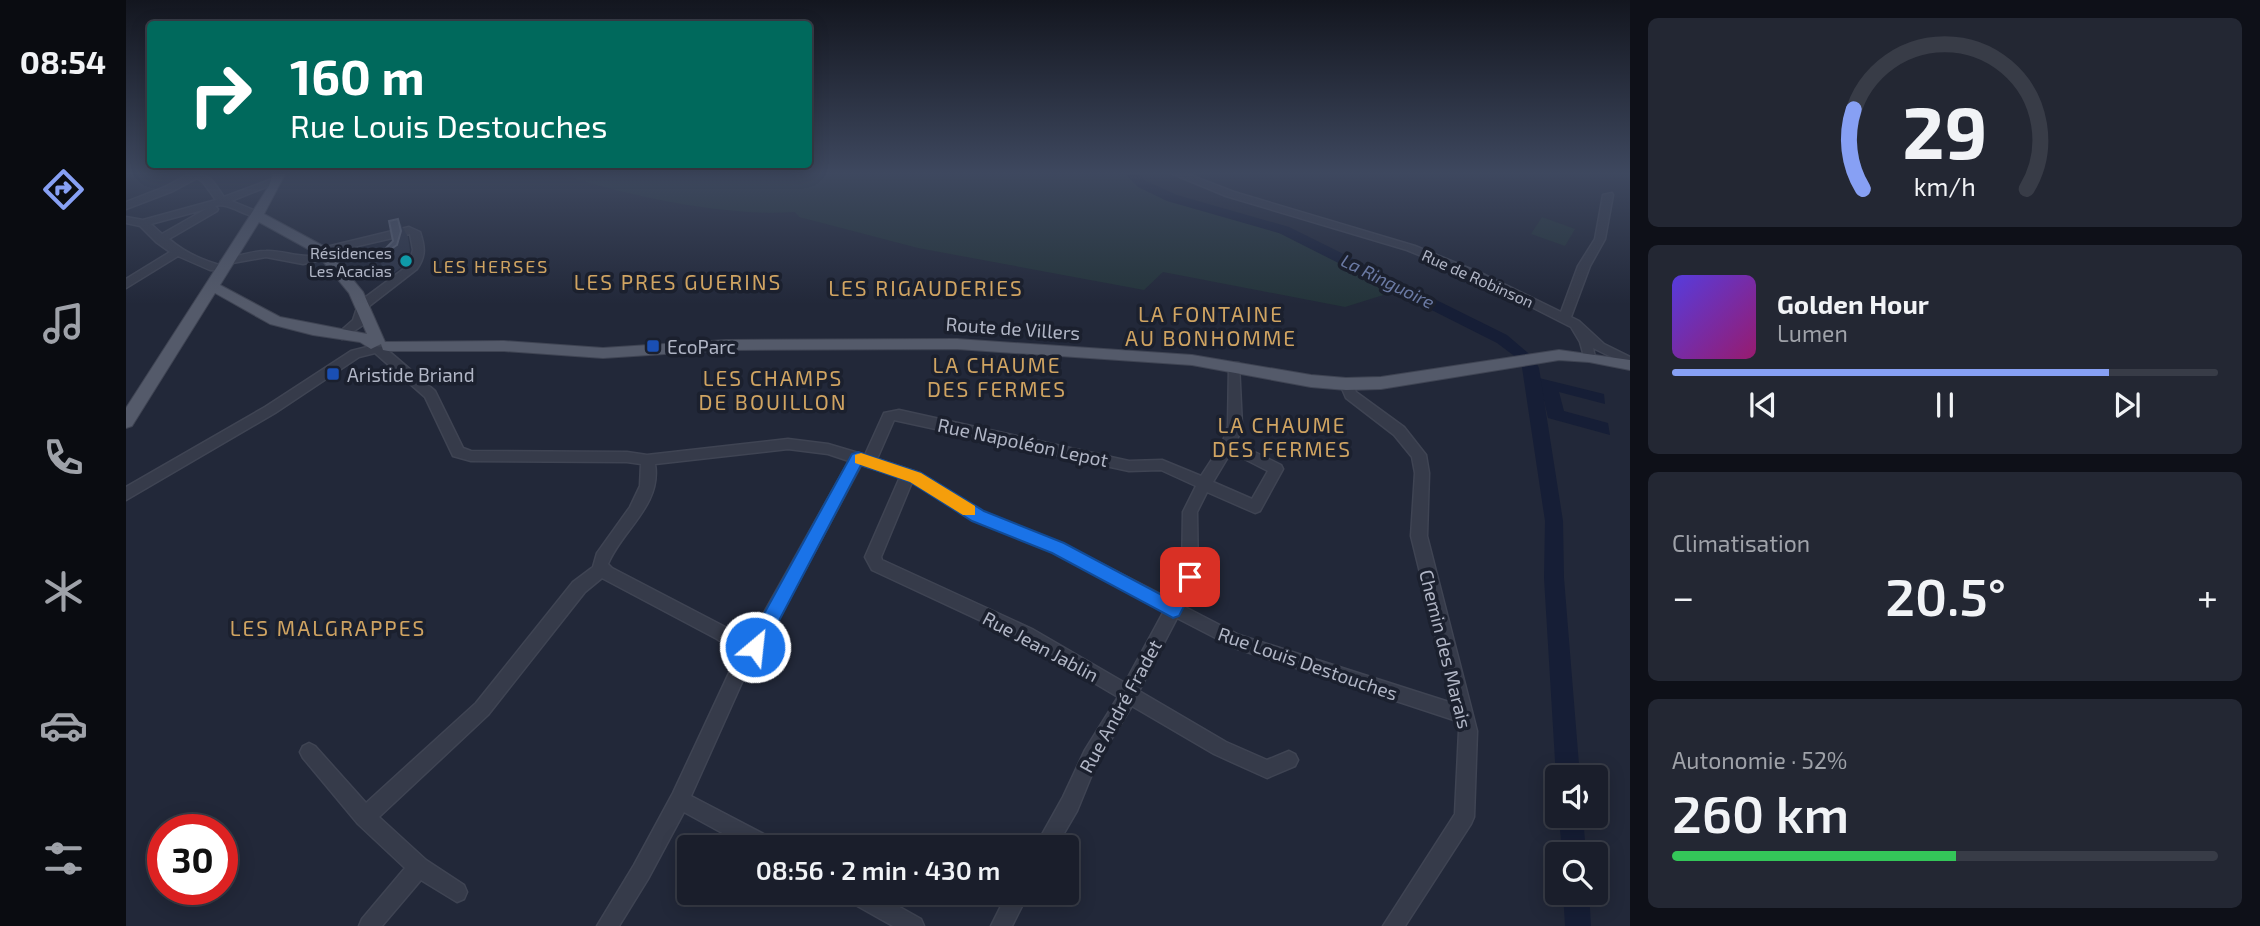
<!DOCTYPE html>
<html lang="fr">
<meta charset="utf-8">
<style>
body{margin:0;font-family:"Exo 2",sans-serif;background:#232733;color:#f1f3f6;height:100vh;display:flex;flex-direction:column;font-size:26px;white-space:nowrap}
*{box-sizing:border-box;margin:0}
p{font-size:23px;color:#9fa2a9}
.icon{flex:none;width:38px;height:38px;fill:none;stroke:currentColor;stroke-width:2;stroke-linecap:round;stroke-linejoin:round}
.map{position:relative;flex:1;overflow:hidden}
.details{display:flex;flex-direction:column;gap:18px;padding:18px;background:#0e1018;width:630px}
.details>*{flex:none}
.guide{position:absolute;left:21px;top:21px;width:665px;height:147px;border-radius:7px;box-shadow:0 4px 18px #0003,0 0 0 2px #383c47;background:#00695c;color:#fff;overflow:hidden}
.fabs{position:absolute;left:1419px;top:765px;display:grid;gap:14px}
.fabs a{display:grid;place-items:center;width:63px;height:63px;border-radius:7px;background:#1a1e2b;box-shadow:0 4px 18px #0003,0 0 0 2px #383c47;font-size:35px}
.speed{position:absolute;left:21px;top:814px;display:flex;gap:14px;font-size:35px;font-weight:700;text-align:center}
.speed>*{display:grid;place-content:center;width:91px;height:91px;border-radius:50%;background:#1a1e2b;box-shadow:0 4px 18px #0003,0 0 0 2px #383c47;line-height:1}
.speed .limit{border:10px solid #d22;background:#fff;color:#111}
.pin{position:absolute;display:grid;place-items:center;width:60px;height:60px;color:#fff;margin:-30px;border-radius:14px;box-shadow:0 4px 10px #0006}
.me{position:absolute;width:77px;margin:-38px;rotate:28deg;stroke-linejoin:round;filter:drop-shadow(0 0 5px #0008)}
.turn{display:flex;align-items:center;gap:24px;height:147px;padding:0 28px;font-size:32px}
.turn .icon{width:91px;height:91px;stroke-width:2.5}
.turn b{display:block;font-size:49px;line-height:60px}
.big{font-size:52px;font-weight:600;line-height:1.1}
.details .widget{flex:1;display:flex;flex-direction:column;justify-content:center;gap:10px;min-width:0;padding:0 24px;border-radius:10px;background:#232733}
.details .dial{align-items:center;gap:0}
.dial svg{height:182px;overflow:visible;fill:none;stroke:#383c47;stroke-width:7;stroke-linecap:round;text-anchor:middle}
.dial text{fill:#f1f3f6;stroke:none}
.song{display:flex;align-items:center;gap:21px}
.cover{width:84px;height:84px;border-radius:10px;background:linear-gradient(135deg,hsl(250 70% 55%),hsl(320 70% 35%))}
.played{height:7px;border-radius:4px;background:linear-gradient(90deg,#87a0f4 80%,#383c47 80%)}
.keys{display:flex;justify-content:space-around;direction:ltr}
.heat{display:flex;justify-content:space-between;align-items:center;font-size:38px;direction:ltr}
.charge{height:10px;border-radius:5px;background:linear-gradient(90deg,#34c759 52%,#383c47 0)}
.trip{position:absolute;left:551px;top:835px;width:402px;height:70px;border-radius:7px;background:#1a1e2b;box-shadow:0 4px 18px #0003,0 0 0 2px #383c47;font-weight:600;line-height:70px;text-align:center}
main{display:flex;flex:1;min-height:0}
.tabs{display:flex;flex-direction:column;width:126px;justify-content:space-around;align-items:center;background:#0a0c11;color:#9fa2a9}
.tabs .icon{width:49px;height:49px}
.tabs .current{color:#87a0f4}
.tabs b{font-size:32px;color:#f1f3f6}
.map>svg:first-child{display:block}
.green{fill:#24343a}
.water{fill:#161e36}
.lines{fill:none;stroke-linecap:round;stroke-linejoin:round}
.river{fill:#161e36;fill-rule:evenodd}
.minor-casing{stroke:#3f4453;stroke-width:3}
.major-casing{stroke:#3f4453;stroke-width:2}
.minor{fill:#363b4a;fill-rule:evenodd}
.major{fill:#545a6a;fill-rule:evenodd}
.shaded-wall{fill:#2d3447}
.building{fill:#4a5164;stroke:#5a6173;stroke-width:2}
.route{fill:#1a73e8;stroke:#114b97;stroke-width:2}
.slow{fill:#f59e0b}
.culture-dot{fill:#0f9aa8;stroke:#1b202e;stroke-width:2.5}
.transit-dot{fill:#1a4fb4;stroke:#1b202e;stroke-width:2.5}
.labels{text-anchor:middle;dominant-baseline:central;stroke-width:7;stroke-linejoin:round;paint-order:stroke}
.far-poi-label{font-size:16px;fill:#b1b6c6;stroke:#1b202e;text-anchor:end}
.far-street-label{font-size:16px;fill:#b1b6c6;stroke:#1b202e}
.far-neighbourhood-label{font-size:18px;letter-spacing:2px;fill:#d0a462;stroke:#1b202e}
.far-water-label{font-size:18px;font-style:italic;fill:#6b7aa4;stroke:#1b202e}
.street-label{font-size:19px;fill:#b1b6c6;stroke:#1b202e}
.poi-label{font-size:19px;fill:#b1b6c6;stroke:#1b202e;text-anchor:start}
.neighbourhood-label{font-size:21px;letter-spacing:2px;fill:#d0a462;stroke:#1b202e}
</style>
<main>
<nav class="tabs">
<b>08:54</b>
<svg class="icon current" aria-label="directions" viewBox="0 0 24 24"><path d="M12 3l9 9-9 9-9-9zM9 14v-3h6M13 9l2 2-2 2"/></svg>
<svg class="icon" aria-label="music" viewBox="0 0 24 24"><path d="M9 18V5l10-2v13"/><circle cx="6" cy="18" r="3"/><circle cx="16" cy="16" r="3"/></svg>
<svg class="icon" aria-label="phone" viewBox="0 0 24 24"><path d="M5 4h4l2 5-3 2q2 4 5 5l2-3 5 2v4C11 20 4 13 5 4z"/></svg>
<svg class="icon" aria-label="climate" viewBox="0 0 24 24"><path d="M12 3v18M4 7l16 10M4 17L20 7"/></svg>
<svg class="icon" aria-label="car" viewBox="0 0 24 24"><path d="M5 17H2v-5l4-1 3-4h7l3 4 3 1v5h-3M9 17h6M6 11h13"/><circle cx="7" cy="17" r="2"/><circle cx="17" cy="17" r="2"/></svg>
<svg class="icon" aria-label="filters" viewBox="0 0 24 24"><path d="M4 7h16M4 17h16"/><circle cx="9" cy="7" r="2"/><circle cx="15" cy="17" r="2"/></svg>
</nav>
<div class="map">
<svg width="1504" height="926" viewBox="0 0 1504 926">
<rect width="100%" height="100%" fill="#222839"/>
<g class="green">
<path d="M 435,174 L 1011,174 L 1048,201 L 1163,236 L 1267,292 L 1219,307 L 1037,272 L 1018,290 L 792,248 L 673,217 L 669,212 C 600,217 500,196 435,174 Z"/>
<polygon points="1416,217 1449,229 1439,246 1405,234"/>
</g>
<polygon class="water" points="1413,378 1478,394 1479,404 1433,392 1438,411 1482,423 1484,435 1422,418"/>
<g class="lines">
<g class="river">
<polygon points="999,174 1012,174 1020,181 1051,195 1163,227 1381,335 1408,358 1413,368 1437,521 1438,578 1454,777 1432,777 1432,780 1430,777 1418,578 1419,521 1395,361 1371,343 1153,233 1041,201 1012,187"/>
<polygon points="1433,816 1457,816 1460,854 1436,854"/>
<polygon points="1437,892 1463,892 1465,926 1439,926"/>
</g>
<g class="minor-casing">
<g id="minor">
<path d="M 63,174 C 85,174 86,180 98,197 L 146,179 L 155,181 L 105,201 L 135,213 L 135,217 C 119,218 104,202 89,206 L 92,209 L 91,211 L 43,239 C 59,253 80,262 101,267 L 101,271 L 84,270 L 52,256 L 0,288 L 0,279 L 44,252 L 30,242 L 14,226 L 0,223 L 0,217 L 17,220 L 90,200 L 77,182 L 71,178 L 47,191 L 0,209 L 0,202 L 39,187 ZM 80,209 L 36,234 L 25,224 Z"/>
<polygon points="1047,174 1061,174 1108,192 1289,246 1359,275 1435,312 1452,266 1469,239 1477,195 1486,193 1487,195 1479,239 1464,266 1445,317 1453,321 1478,344 1504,357 1504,366 1467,348 1469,357 1467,360 1459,360 1454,342 1445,327 1351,279 1281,250 1100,196"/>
<path d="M 283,227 L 294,232 C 299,247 300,256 291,269 L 242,307 L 237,325 L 216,339 L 210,335 L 227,320 L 233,302 L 283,265 L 287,250 L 284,234 L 201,253 L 206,256 L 204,258 L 177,264 L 140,257 L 101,264 L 95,261 L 101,258 C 114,256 127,251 140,251 C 159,250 175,260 195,254 L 191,251 L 192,249 Z"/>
<path d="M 245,346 L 258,347 L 309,391 L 337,448 L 345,451 L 501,452 L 521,455 L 662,439 L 702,444 L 739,455 L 758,413 L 773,410 L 1003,461 L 1036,460 L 1075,476 L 1096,444 L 1102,426 L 1103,366 L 1105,363 L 1113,363 L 1116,426 L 1110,443 L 1155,465 L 1157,469 L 1134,511 L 1129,513 L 1081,492 L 1071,512 L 1072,577 L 1057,606 L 1113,635 L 1326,703 L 1285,536 L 1289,473 L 1286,457 L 1268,435 L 1220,398 L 1214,384 L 1220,379 L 1225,381 L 1230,392 L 1278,427 L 1300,455 L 1303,473 L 1301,536 L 1351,731 L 1348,817 L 1345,824 L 1279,926 L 1257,926 L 1329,814 L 1333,731 L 1331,721 L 1109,648 L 1051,618 L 1013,691 L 1100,742 L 1141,760 L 1163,751 L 1169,754 L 1172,760 L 1169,766 L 1141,778 L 1088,754 L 1006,706 L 971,762 L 951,811 L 930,847 L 909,847 L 937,797 L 959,750 L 992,697 L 894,639 L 746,570 L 739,557 L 774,477 L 735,465 L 635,652 L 626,660 L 565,796 L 649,840 L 652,847 L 622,847 L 558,812 L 522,879 L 493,926 L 471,926 L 508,865 L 547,793 L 611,656 L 607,650 L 591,639 L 476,578 L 459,592 L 362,715 L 253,817 L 300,860 L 338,885 L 341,892 L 338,899 L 331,902 L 295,880 L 256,926 L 233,926 L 236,919 L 279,868 L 232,824 L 177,758 L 174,752 L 177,746 L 183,743 L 189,746 L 240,803 L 350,703 L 447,582 L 467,567 L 471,553 L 504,507 L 514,486 L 515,464 L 501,462 L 345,461 L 327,456 L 299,397 L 249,353 L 233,357 L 149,413 L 0,500 L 0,487 L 139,407 L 225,351 ZM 768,420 L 1003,471 L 1035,470 L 1070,486 L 1057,512 L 1056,577 L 1044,599 L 937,544 L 857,512 L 794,473 L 751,459 ZM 662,449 L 702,454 L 723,461 L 621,643 L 603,629 L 486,568 L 482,564 C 496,530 536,505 529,464 ZM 1105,452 L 1142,471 L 1126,499 L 1087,482 ZM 786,482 L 847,520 L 927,552 L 1038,611 L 999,683 L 906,629 L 756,560 L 755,557 Z"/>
<polygon points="716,892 747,892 795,919 798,926 767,926 719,899"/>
<polygon points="882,892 903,892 886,926 865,926"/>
</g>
</g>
<g class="major-casing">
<path id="major" d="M 147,174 L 159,174 L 138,214 L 201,248 L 237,292 L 259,342 L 378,341 L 477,348 L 600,340 L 831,339 L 1066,355 L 1185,375 L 1220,378 L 1255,377 L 1433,350 L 1504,360 L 1504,370 L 1463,362 L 1433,360 L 1255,389 L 1220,390 L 1185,387 L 1066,365 L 831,349 L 600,350 L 477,358 L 378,351 L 262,351 L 257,350 L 255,344 L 245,349 L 234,342 L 187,335 L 144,324 L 89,293 L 6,426 L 0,428 L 0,408 L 143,186 ZM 133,222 L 191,254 L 223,293 L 241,334 L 154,317 L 94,285 Z"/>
</g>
<use href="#minor" class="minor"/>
<use href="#major" class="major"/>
</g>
<polygon class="shaded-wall" points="272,219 282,237 284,250 281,263 262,277 252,258 271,245"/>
<polygon class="building" points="272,219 275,231 271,245 252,258 251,257 267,241 263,221"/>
<linearGradient id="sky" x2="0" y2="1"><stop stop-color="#13161f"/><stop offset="0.57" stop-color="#3e485f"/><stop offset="1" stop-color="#3e485f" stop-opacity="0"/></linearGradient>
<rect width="1504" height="304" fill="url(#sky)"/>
<polygon class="route" points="732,452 795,473 858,511 938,543 1043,599 1058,572 1064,570 1073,577 1053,616 1047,618 926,553 846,521 784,482 735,465 636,653 629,656 623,653 620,647 623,641 726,454"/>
<polygon class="slow" points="735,453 795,473 849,506 849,515 837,515 784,482 729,463 729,455"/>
<circle class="culture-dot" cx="280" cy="261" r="7"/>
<g class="transit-dot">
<rect x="520" y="339" width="14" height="14" rx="3.5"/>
<rect x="200" y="367" width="14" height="14" rx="3.5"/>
</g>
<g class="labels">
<g class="far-poi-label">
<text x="266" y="252">Résidences<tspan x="266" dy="18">Les Acacias</tspan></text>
</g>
<g class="far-street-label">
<text transform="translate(1352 278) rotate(24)">Rue de Robinson</text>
</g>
<g class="far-neighbourhood-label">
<text x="365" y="266">LES HERSES</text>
</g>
<g class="far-water-label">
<text transform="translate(1262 281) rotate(26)">La Ringuoire</text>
</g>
<g class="street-label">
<text transform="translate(887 328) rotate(4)">Route de Villers</text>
<text transform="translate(897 442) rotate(12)">Rue Napoléon Lepot</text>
<text transform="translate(915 646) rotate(28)">Rue Jean Jablin</text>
<text transform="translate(1320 649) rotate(76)">Chemin des Marais</text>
<text transform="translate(1182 663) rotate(19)">Rue Louis Destouches</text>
<text transform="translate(994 706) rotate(-61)">Rue André Fradet</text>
</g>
<g class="poi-label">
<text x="541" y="346">EcoParc</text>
<text x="221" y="374">Aristide Briand</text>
</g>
<g class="neighbourhood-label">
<text x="552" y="281">LES PRES GUERINS</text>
<text x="800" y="287">LES RIGAUDERIES</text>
<text x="1085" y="313">LA FONTAINE<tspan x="1085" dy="24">AU BONHOMME</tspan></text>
<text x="871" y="364">LA CHAUME<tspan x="871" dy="24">DES FERMES</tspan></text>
<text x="647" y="377">LES CHAMPS<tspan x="647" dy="24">DE BOUILLON</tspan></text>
<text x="1156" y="424">LA CHAUME<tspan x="1156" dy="24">DES FERMES</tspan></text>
<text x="202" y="627">LES MALGRAPPES</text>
</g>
</g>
</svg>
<div class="fabs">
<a><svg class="icon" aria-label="sound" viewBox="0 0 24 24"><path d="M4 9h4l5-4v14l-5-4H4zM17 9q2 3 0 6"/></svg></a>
<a><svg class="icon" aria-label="search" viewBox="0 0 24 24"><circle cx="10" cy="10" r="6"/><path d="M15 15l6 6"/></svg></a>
</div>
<div class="speed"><div class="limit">30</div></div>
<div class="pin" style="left:1064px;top:577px;background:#d93025"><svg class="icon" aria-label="arrive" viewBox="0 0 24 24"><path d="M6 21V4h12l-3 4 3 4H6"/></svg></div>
<svg class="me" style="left:629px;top:647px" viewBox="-20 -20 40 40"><circle r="17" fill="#1a73e8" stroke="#fff" stroke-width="3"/><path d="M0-11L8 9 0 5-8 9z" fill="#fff"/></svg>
<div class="trip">08:56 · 2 min · 430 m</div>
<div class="guide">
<div class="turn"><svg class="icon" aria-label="right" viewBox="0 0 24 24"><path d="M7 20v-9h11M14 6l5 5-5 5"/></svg><div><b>160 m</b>Rue Louis Destouches</div></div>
</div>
</div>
<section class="details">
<div class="widget dial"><svg viewBox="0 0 100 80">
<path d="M14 69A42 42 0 1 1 86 69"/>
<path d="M14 69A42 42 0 0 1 10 34" stroke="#87a0f4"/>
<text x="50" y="56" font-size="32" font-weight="700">29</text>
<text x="50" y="72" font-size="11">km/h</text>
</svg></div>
<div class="widget">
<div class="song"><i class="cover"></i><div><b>Golden Hour</b><p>Lumen</p></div></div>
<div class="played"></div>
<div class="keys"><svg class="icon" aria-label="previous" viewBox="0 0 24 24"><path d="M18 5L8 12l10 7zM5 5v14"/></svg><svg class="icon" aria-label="pause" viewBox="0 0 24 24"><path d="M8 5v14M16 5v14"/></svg><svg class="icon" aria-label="next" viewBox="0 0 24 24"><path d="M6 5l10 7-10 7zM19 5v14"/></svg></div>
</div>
<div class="widget"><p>Climatisation</p>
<div class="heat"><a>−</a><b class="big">20.5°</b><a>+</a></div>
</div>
<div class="widget"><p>Autonomie · 52%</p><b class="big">260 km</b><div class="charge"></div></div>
</section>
</main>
